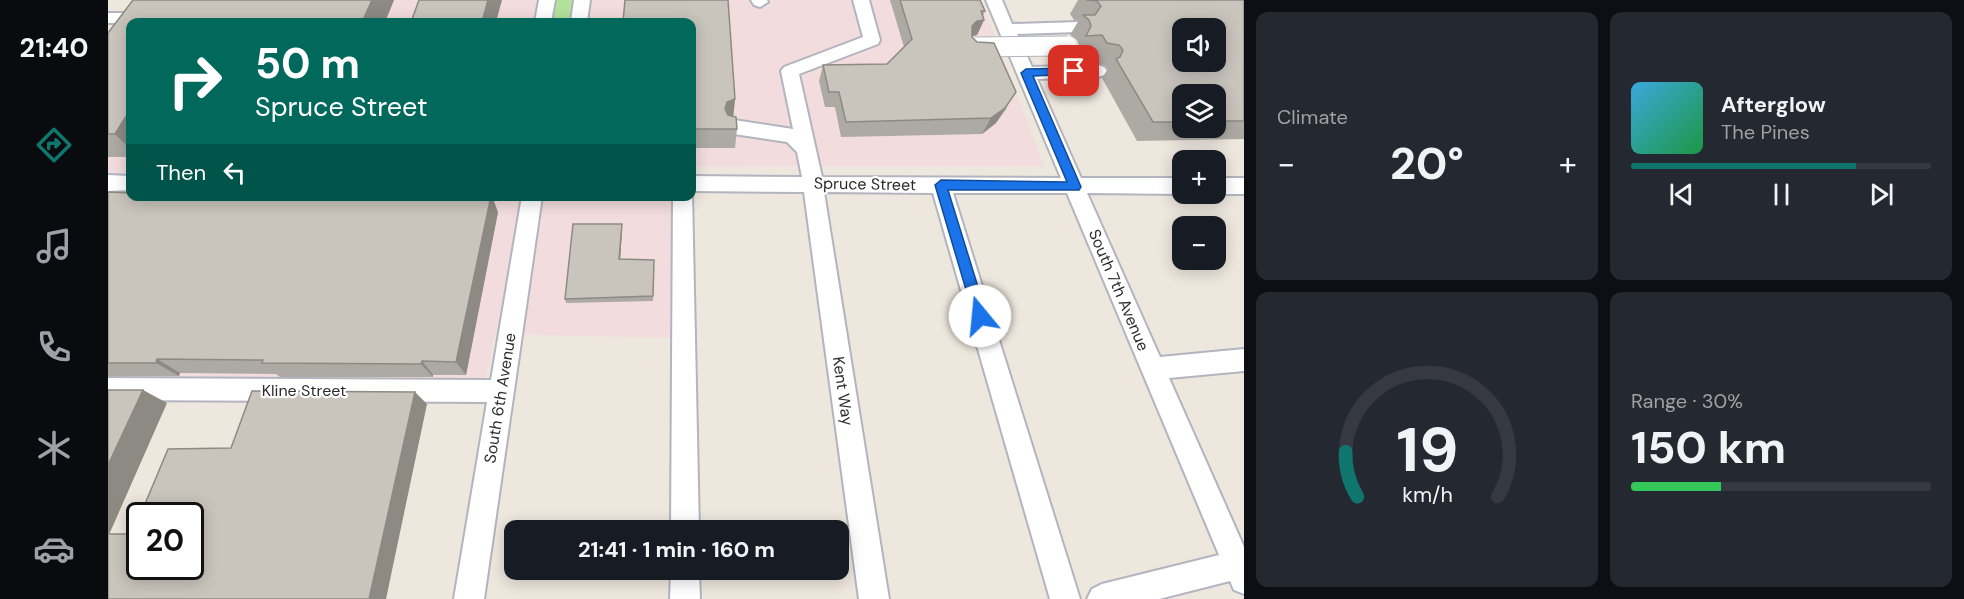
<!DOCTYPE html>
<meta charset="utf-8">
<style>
body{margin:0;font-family:"DM Sans",sans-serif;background:#242831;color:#f1f3f6;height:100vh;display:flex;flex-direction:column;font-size:22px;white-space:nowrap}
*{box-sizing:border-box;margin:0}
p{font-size:20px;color:#9ea1a6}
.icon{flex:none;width:33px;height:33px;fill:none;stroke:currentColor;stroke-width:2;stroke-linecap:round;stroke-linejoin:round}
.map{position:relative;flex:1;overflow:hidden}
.sheet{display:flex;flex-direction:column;gap:12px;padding:12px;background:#0d0f14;width:720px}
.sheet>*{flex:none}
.guide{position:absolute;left:18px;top:18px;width:570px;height:183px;border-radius:12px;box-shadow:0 3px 15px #0003;background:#00695c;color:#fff;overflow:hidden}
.buttons{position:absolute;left:1064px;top:18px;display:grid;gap:12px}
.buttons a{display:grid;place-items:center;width:54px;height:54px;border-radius:12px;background:#171b24;box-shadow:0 3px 15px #0003;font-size:30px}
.speed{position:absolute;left:18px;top:502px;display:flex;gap:12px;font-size:30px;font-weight:700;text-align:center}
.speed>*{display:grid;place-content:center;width:78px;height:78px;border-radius:50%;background:#171b24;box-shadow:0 3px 15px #0003;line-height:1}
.speed .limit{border:3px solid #111;border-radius:9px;background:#fff;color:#111}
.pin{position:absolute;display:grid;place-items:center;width:51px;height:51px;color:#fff;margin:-26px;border-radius:12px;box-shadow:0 3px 9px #0006}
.me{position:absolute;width:66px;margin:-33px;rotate:343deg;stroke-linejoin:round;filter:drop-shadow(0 0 4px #0008)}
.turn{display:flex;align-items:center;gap:21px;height:126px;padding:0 30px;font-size:27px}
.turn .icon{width:78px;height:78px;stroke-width:2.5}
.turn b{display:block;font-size:42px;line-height:51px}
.then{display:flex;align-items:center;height:57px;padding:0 30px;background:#0003;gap:12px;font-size:22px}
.big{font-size:45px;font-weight:700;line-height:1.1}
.sheet .widget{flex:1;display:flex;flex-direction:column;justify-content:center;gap:9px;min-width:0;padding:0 21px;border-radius:12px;background:#242831}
.sheet .dial{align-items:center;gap:0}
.dial svg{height:156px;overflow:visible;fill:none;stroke:#363941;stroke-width:7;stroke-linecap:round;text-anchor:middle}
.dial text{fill:#f1f3f6;stroke:none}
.song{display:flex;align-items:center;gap:18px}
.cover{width:72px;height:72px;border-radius:9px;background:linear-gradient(135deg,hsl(200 70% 55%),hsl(140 70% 35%))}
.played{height:6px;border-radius:3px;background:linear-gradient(90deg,#0f766e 75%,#363941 75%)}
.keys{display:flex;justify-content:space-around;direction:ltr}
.heat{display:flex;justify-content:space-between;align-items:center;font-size:33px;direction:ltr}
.charge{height:9px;border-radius:4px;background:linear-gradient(90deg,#34c759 30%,#363941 0)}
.sheet .tiles{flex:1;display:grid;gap:12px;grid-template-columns:repeat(2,1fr)}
.trip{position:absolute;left:396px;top:520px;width:345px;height:60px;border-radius:12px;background:#171b24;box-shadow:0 3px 15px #0003;font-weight:700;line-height:60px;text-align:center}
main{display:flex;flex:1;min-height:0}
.tab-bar{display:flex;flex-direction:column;width:108px;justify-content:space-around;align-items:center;background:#090b0e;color:#9ea1a6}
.tab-bar .icon{width:42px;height:42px}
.tab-bar .active{color:#0f766e}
.tab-bar b{font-size:27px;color:#f1f3f6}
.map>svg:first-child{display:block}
.medical{fill:#f3dcdd}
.green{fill:#b2e29c}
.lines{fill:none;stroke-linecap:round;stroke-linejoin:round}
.minor-casing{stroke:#b2b4bf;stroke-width:4}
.minor{fill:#fff;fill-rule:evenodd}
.minor-bridge-casing{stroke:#b2b4bf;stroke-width:21;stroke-linecap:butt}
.minor-bridge{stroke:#fff;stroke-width:19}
.wall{fill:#ada9a3;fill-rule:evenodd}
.shaded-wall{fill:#8d8a84}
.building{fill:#c9c5bd;stroke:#8d8a84;stroke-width:1.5;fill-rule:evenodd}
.route{fill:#1a73e8;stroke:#114b97;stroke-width:1.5}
.labels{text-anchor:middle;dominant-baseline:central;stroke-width:4.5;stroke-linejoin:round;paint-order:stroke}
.street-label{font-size:16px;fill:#2c2c2c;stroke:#fff}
</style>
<main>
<nav class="tab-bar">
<b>21:40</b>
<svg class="icon active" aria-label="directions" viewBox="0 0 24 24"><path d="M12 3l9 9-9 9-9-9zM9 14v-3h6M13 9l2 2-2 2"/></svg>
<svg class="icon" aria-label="music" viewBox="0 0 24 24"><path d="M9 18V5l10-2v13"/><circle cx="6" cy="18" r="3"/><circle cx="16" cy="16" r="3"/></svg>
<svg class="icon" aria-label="phone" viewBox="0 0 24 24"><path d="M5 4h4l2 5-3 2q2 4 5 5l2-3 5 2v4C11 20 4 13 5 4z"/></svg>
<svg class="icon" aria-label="climate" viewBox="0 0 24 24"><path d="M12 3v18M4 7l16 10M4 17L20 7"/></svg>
<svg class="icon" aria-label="car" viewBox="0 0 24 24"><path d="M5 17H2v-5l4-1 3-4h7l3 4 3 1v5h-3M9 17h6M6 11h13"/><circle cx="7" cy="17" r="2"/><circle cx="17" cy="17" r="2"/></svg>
</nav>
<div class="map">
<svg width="1136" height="599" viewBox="0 0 1136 599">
<rect width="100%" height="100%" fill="#ede7de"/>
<polygon class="medical" points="38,0 873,0 936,166 584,167 584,22 22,22 22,196 567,197 564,338 387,334 375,392 0,386 0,52"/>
<polygon class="green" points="445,0 469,0 465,22 441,22"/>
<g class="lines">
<g class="minor-casing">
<g id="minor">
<polygon points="431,0 447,0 443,22 427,22"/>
<polygon points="466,0 482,0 479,22 463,22"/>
<polygon points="643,0 659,0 660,2 652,7 646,5"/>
<polygon points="745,0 761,0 772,40 770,44 691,74 714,177 953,178 878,0 894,0 904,24 970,22 976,23 978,27 976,31 970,32 909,34 924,67 990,65 996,67 999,71 996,75 990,77 929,79 973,178 1074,178 1074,194 979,193 1052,357 1136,349 1136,371 1061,378 1136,547 1136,594 1126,590 1122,581 1051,599 979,599 984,589 994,584 1111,555 959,193 845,193 972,599 942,599 825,193 716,192 781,599 751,599 696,192 584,191 584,176 694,177 689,152 679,142 626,134 619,132 617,127 619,122 626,120 685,129 673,71 676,67 755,37"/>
<polygon points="0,13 14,13 22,18 14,23 0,23"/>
<polygon points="0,175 22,176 22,190 0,191"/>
<rect x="1107" y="178" width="29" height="16"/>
<polygon points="584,193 591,531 563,531 565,196 584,196"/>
<polygon points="414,196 434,196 376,599 346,599 379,402 0,400 0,378 383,380"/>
<polygon points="563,570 591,570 592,599 562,599"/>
</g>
</g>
<use href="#minor" class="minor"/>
<g class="minor-bridge-casing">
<polyline id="minor-bridge" points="867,47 959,46"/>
</g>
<use href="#minor-bridge" class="minor-bridge"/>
</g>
<g class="wall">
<polygon points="25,0 286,0 277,22 22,22 22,157 0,157 0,33"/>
<polygon points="782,0 872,0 877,11 875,16 876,20 869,35 864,36 899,108 888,123 874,134 733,137 727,107 717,107 711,81 715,65 779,64 796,47"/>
<path d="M 970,0 L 1136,0 L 1136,139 L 1029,141 L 994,78 L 1000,69 L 997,65 L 985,63 L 981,55 L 966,55 L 971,45 L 969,40 L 962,35 L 971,20 L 966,20 L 962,14 ZM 1074,94 L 1107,94 L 1107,128 L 1074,128 Z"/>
<polygon points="584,22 627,99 625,117 629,129 627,148 584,148"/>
<polygon points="0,192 390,212 358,375 325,375 325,377 172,377 168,374 72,373 71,376 0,376"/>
<polygon points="514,224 514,229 512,259 546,264 545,301 458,303 457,299"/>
</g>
<g class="shaded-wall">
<polygon points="264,0 286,0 277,22 254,22"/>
<polygon points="380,0 394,0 388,22 374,22"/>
<polygon points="876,20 869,35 862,37 864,26 869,21"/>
<polygon points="908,92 888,123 874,134 883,118"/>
<polygon points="627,99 625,118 617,121 617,109 619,102"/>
<polygon points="22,110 22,149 7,134"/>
<polygon points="383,196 384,196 390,212 358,375 348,362"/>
<polygon points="514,224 514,229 512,264 511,259"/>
<polygon points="49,359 72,373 71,376 48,363"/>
<polygon points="314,361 325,375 325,377 313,364"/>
<polygon points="35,390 59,403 0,537 0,465"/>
<polygon points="307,392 319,404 278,599 261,599"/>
</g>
<g class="building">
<polygon points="25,0 264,0 254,22 22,22 22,110 7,134 0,134 0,33"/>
<polygon points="311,0 380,0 374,22 303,22"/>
<polygon points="517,0 620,0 627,99 619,102 617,109 620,115 628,117 629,129 584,129 584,22 515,22"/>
<polygon points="792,0 872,0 877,11 873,11 876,20 869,21 864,26 864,37 869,42 886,43 908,92 897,108 883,118 738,122 731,92 721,92 715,65 779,64 804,39"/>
<path d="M 978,0 L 1136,0 L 1136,121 L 1107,121 L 1107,94 L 1074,94 L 1074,122 L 1045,122 L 1008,59 L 1012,57 L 1015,50 L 1011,45 L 999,43 L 994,35 L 978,36 L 983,26 L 981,20 L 975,15 L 987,15 L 993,6 L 989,1 ZM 1074,28 L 1107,28 L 1107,62 L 1074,62 Z"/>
<polygon points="0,192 22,193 22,196 383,196 348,362 314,361 313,364 154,363 155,360 49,359 48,363 0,363"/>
<polygon points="465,224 514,224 511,259 546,260 545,296 457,299"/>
<polygon points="0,390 35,390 0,465"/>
<polygon points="144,391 307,392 261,599 0,599 0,534 24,534 32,516 32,567 82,567 82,516 32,516 60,449 123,448"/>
</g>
<polygon class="route" points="966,68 971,71 970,74 925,76 973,187 971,190 840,190 879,316 877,320 867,320 827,185 833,180 959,182 913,73 918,69"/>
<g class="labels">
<g class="street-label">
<text transform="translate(757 184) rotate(1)">Spruce Street</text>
<text transform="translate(1011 290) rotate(67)">South 7th Avenue</text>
<text x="196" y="390">Kline Street</text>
<text transform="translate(735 391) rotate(82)">Kent Way</text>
<text transform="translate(392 398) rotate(-81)">South 6th Avenue</text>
</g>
</g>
</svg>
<div class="buttons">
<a><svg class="icon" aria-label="sound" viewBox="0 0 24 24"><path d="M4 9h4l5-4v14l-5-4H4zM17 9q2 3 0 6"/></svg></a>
<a><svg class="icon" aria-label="layers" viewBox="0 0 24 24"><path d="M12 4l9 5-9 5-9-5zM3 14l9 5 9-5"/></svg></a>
<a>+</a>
<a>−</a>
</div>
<div class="speed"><div class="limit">20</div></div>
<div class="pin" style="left:966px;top:71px;background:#d93025"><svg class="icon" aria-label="arrive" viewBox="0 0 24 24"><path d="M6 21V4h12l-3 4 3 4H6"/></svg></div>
<svg class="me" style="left:872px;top:316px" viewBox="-20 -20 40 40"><circle r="19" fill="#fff"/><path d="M0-13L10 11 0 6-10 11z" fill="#1a73e8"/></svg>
<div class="trip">21:41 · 1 min · 160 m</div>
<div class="guide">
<div class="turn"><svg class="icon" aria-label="right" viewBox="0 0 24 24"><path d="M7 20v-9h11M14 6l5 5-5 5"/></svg><div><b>50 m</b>Spruce Street</div></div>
<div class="then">Then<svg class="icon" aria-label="left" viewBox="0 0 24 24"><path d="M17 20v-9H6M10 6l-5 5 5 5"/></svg></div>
</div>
</div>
<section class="sheet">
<div class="tiles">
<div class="widget"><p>Climate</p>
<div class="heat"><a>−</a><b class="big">20°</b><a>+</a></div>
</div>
<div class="widget">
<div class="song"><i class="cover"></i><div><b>Afterglow</b><p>The Pines</p></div></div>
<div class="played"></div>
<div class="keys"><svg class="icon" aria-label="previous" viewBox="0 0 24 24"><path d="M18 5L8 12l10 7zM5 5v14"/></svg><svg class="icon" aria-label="pause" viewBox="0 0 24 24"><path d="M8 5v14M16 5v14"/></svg><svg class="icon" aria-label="next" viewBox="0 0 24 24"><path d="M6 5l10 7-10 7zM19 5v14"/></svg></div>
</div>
<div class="widget dial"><svg viewBox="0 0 100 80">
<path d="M14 69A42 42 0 1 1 86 69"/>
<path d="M14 69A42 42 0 0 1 8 46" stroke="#0f766e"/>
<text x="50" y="56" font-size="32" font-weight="700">19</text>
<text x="50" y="72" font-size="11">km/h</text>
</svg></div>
<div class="widget"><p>Range · 30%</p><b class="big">150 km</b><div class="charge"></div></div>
</div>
</section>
</main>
